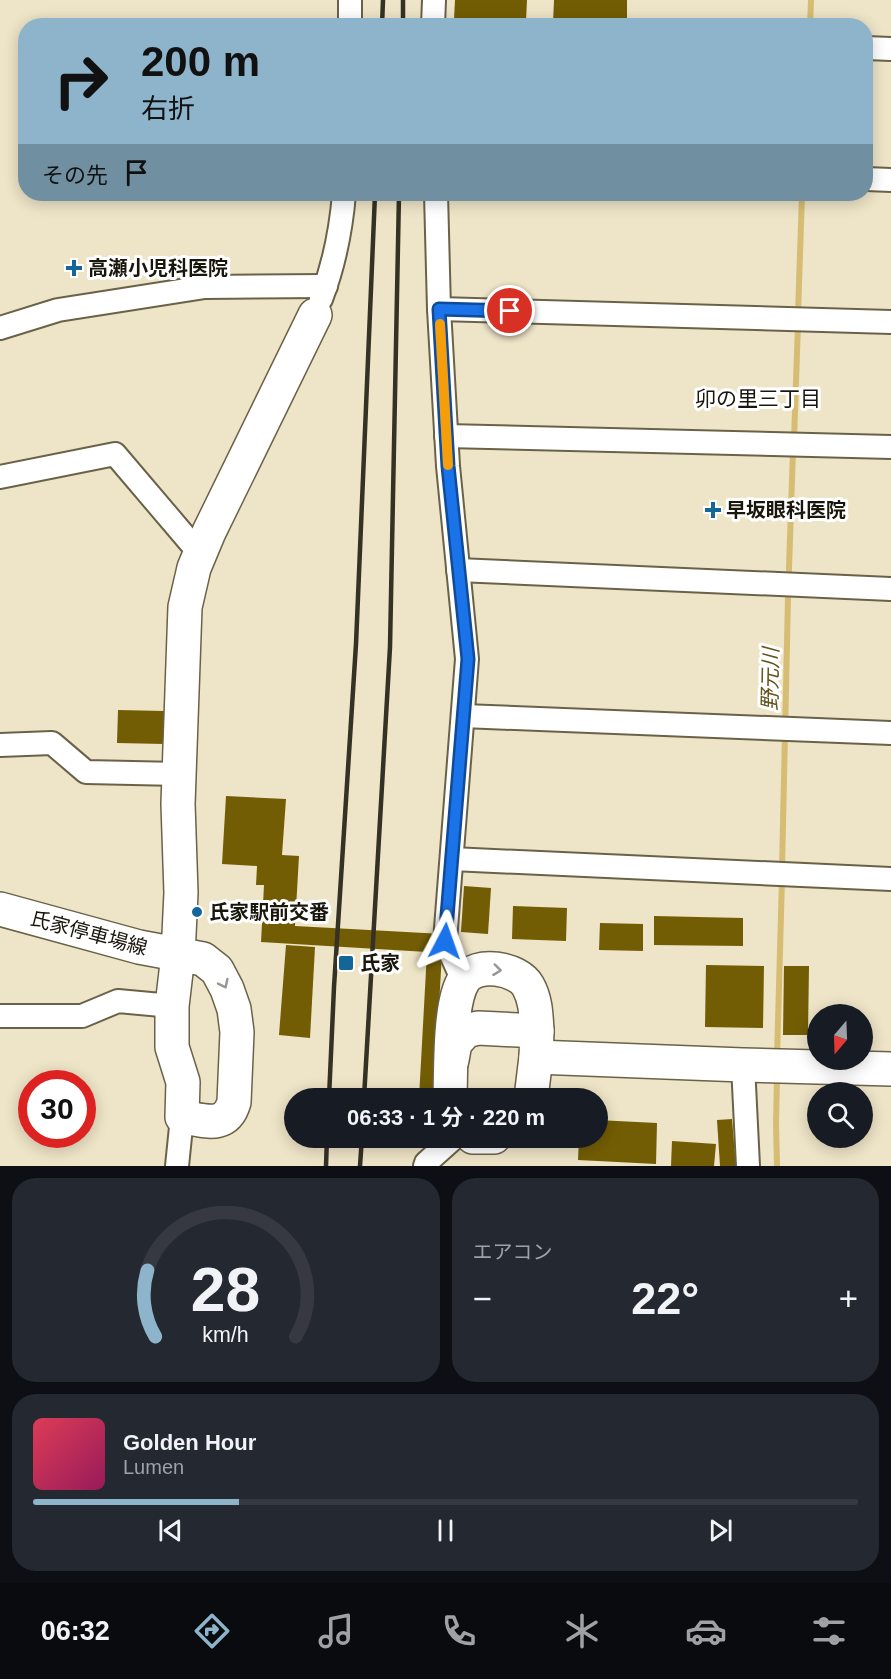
<!DOCTYPE html>
<html lang="ja">
<meta charset="utf-8">
<style>
body{margin:0;font-family:Helvetica,"Noto Sans JP",sans-serif;background:#242831;color:#f1f3f6;height:100vh;display:flex;flex-direction:column;font-size:22px;white-space:nowrap}
*{box-sizing:border-box;margin:0}
p{font-size:20px;color:#9ea1a6}
.icon{flex:none;width:33px;height:33px;fill:none;stroke:currentColor;stroke-width:2;stroke-linecap:round;stroke-linejoin:round}
.map{position:relative;height:1166px;overflow:hidden}
.drawer{display:flex;flex-direction:column;gap:12px;padding:12px;background:#0d0f14;flex:1}
.drawer>*{flex:none}
.guide{position:absolute;left:18px;top:18px;width:855px;height:183px;border-radius:24px;box-shadow:0 3px 15px #0003;background:#8db4cb;color:#111;overflow:hidden}
.needle{width:39px;rotate:199deg}
.buttons{position:absolute;left:807px;top:1004px;display:grid;gap:12px}
.buttons a{display:grid;place-items:center;width:66px;height:66px;border-radius:50%;background:#171b24;box-shadow:0 3px 15px #0003;font-size:30px}
.speed{position:absolute;left:18px;top:1070px;display:flex;gap:12px;font-size:30px;font-weight:700;text-align:center}
.speed>*{display:grid;place-content:center;width:78px;height:78px;border-radius:50%;background:#171b24;box-shadow:0 3px 15px #0003;line-height:1}
.speed .limit{border:9px solid #d22;background:#fff;color:#111}
.pin{position:absolute;display:grid;place-items:center;width:51px;height:51px;color:#fff;margin:-26px;border:3px solid #fff;border-radius:50%;box-shadow:0 2px 6px #0007}
.me{position:absolute;width:66px;margin:-33px;rotate:4deg;stroke-linejoin:round;filter:drop-shadow(0 0 4px #0008)}
.turn{display:flex;align-items:center;gap:21px;height:126px;padding:0 24px;font-size:27px}
.turn .icon{width:78px;height:78px;stroke-width:2.5}
.turn b{display:block;font-size:42px;line-height:51px}
.then{display:flex;align-items:center;height:57px;padding:0 24px;background:#0003;gap:12px;font-size:22px}
.big{font-size:45px;font-weight:700;line-height:1.1}
.drawer .card{flex:1;display:flex;flex-direction:column;justify-content:center;gap:9px;min-width:0;padding:0 21px;border-radius:24px;background:#242831}
.drawer .dial{align-items:center;gap:0}
.dial svg{height:156px;overflow:visible;fill:none;stroke:#363941;stroke-width:7;stroke-linecap:round;text-anchor:middle}
.dial text{fill:#f1f3f6;stroke:none}
.song{display:flex;align-items:center;gap:18px}
.cover{width:72px;height:72px;border-radius:9px;background:linear-gradient(135deg,hsl(350 70% 55%),hsl(330 70% 35%))}
.played{height:6px;border-radius:3px;background:linear-gradient(90deg,#8db4cb 25%,#363941 25%)}
.keys{display:flex;justify-content:space-around;direction:ltr}
.heat{display:flex;justify-content:space-between;align-items:center;font-size:33px;direction:ltr}
.drawer .tiles{flex:1;display:grid;gap:12px;grid-template-columns:1fr 1fr}
.card:last-child{grid-column:span 2}
.trip{position:absolute;left:284px;top:1088px;width:324px;height:60px;border-radius:30px;background:#171b24;box-shadow:0 3px 15px #0003;font-weight:700;line-height:60px;text-align:center}
.tabs{display:flex;height:96px;justify-content:space-around;align-items:center;background:#090b0e;color:#9ea1a6}
.tabs .icon{width:42px;height:42px}
.tabs .current{color:#8db4cb}
.tabs b{font-size:27px;color:#f1f3f6}
.map>svg:first-child{display:block}
.lines{fill:none;stroke-linecap:round;stroke-linejoin:round}
.stream{stroke:#d6bd73;stroke-width:6}
.building{fill:#735d04}
.street-casing{stroke:#6a6248;stroke-width:26}
.secondary-casing{stroke:#6a6248;stroke-width:36}
.street{stroke:#fff;stroke-width:22}
.secondary{stroke:#fff;stroke-width:33}
.rail{stroke:#353124;stroke-width:4.5}
.oneway{stroke:#989692}
.route-casing{stroke:#114b97;stroke-width:15}
.route{stroke:#1a73e8;stroke-width:10}
.slow{stroke:#f59e0b;stroke-width:10}
.poi-dot{fill:#136697;stroke:#fff;stroke-width:2}
.labels{text-anchor:middle;dominant-baseline:central;stroke-width:6;stroke-linejoin:round;paint-order:stroke}
.poi-label{font-size:20px;font-weight:bold;fill:#19160c;stroke:#fff;text-anchor:start}
.street-label{font-size:20px;fill:#19160c;stroke:#fff}
.neighbourhood-label{font-size:21px;fill:#19160c;stroke:#fff}
.water-label{font-size:21px;font-style:italic;fill:#65541d;stroke:#fff}
</style>
<div class="map">
<svg width="891" height="1166" viewBox="0 0 891 1166">
<rect width="100%" height="100%" fill="#eee4c7"/>
<g class="lines">
<g class="stream">
<polyline points="810,26 811,0"/>
<polyline points="798,314 802,194"/>
<polyline points="794,440 798,324"/>
<polyline points="782,869 788,598 793,450"/>
<polyline points="777,1057 782,879"/>
<polyline points="777,1077 776,1123 777,1166"/>
</g>
</g>
<g class="building">
<polygon points="455,0 527,0 526,21 454,19"/>
<polygon points="554,0 627,0 627,26 553,23"/>
<polygon points="118,710 164,711 164,744 117,743"/>
<polygon points="226,796 286,799 282,855 299,856 295,926 443,934 434,1098 419,1098 427,952 261,942 264,885 256,885 257,866 222,864"/>
<polygon points="464,886 491,888 488,934 461,932"/>
<polygon points="513,906 567,908 566,941 512,939"/>
<polygon points="654,916 743,918 743,946 654,945"/>
<polygon points="600,923 643,924 643,951 599,950"/>
<polygon points="286,945 315,947 310,1038 279,1035"/>
<polygon points="706,965 764,966 763,1028 705,1027"/>
<polygon points="784,966 809,966 808,1035 783,1035"/>
<polygon points="732,1119 736,1166 720,1166 717,1120"/>
<polygon points="597,1120 657,1123 656,1164 578,1160 579,1137 597,1137"/>
<polygon points="672,1141 716,1144 714,1166 671,1166"/>
</g>
<g class="lines">
<g class="street-casing">
<g id="street">
<polyline points="350,26 350,0"/>
<polyline points="433,26 434,0"/>
<polyline points="866,48 891,49"/>
<polyline points="866,179 891,180"/>
<polyline points="436,194 439,309 448,466 467,659 445,941 463,981"/>
<path d="M 321,299 C 334,265 341,230 344,194"/>
<polyline points="439,309 891,322"/>
<polyline points="0,328 58,310 205,287 326,286"/>
<polyline points="446,436 891,447"/>
<polyline points="0,477 115,454 200,554"/>
<polyline points="458,570 891,589"/>
<polyline points="463,716 891,733"/>
<polyline points="0,745 52,743 86,772 179,774"/>
<polyline points="452,859 891,879"/>
<polyline points="0,1016 82,1016 118,1001 172,1006"/>
<polyline points="743,1065 748,1166"/>
<polyline points="177,1166 182,1117"/>
<polyline points="425,1166 426,1163 455,1137"/>
</g>
</g>
<g class="secondary-casing">
<g id="secondary">
<path d="M 0,909 L 139,947 L 203,959 L 217,970 L 227,989 L 234,1009 L 237,1032 L 234,1102 C 226,1130 204,1120 182,1117 L 183,1082 L 172,1047 L 172,1006 L 178,955 L 181,893 L 178,804 L 185,607 L 194,568 L 209,532 L 315,315"/>
<polyline points="536,1057 743,1065 891,1069"/>
<polyline points="452,1060 455,1043 466,1031 478,1028 537,1031 536,1057 531,1098"/>
<path d="M 450,1098 C 451,1070 449,1002 464,980 C 476,961 518,968 528,986 C 536,1000 536,1016 537,1031"/>
<polyline points="473,1137 494,1137"/>
</g>
</g>
<use href="#street" class="street"/>
<use href="#secondary" class="secondary"/>
<g class="rail">
<polyline points="382,26 383,0"/>
<polyline points="403,26 403,0"/>
<polyline points="329,1098 334,987 356,644 375,194"/>
<polyline points="364,1098 390,647 399,194"/>
<polyline points="326,1166 327,1137"/>
<polyline points="360,1166 362,1137"/>
</g>
</g>
<defs><path id="oneway-chevron" d="M-2-3.5L2.5 0L-2 3.5" fill="none" stroke-width="1.6" stroke-linecap="round" stroke-linejoin="round" transform="scale(1.5)"/></defs>
<g class="oneway">
<use href="#oneway-chevron" transform="translate(497 970) rotate(7)"/>
<use href="#oneway-chevron" transform="translate(224 984) rotate(64)"/>
</g>
<g class="lines">
<g class="route-casing">
<polyline id="route" points="445,941 468,659 448,466 439,309 510,311"/>
</g>
<use href="#route" class="route"/>
<polyline class="slow" points="440,324 448,465"/>
</g>
<g class="poi-dot">
<path d="M71 259h6v6h6v6h-6v6h-6v-6h-6v-6h6z"/>
<path d="M710 501h6v6h6v6h-6v6h-6v-6h-6v-6h6z"/>
<circle cx="197" cy="912" r="6"/>
<rect x="338" y="955" width="16" height="16" rx="3"/>
</g>
<g class="labels">
<g class="poi-label">
<text x="88" y="268">高瀬小児科医院</text>
<text x="726" y="510">早坂眼科医院</text>
<text x="209" y="912">氏家駅前交番</text>
<text x="360" y="963">氏家</text>
</g>
<g class="street-label">
<text transform="translate(89 933) rotate(15)">氏家停車場線</text>
</g>
<g class="neighbourhood-label">
<text x="758" y="398">卯の里三丁目</text>
</g>
<g class="water-label">
<text transform="translate(770 679) rotate(-89)">野元川</text>
</g>
</g>
</svg>
<div class="buttons">
<a><svg class="needle" viewBox="-14 -14 28 28"><path d="M0-13l5 13h-10z" fill="#e53935"/><path d="M0 13l5-13h-10z" fill="#9ea1a6"/></svg></a>
<a><svg class="icon" aria-label="search" viewBox="0 0 24 24"><circle cx="10" cy="10" r="6"/><path d="M15 15l6 6"/></svg></a>
</div>
<div class="speed"><div class="limit">30</div></div>
<div class="pin" style="left:510px;top:311px;background:#d93025"><svg class="icon" aria-label="arrive" viewBox="0 0 24 24"><path d="M6 21V4h12l-3 4 3 4H6"/></svg></div>
<svg class="me" style="left:445px;top:941px" viewBox="-20 -20 40 40"><path d="M0-17L14 15 0 8-14 15z" fill="#1a73e8" stroke="#fff" stroke-width="4"/></svg>
<div class="trip">06:33 · 1 分 · 220 m</div>
<div class="guide">
<div class="turn"><svg class="icon" aria-label="right" viewBox="0 0 24 24"><path d="M7 20v-9h11M14 6l5 5-5 5"/></svg><div><b>200 m</b>右折</div></div>
<div class="then">その先<svg class="icon" aria-label="arrive" viewBox="0 0 24 24"><path d="M6 21V4h12l-3 4 3 4H6"/></svg></div>
</div>
</div>
<section class="drawer">
<div class="tiles">
<div class="card dial"><svg viewBox="0 0 100 80">
<path d="M14 69A42 42 0 1 1 86 69"/>
<path d="M14 69A42 42 0 0 1 10 35" stroke="#8db4cb"/>
<text x="50" y="56" font-size="32" font-weight="700">28</text>
<text x="50" y="72" font-size="11">km/h</text>
</svg></div>
<div class="card"><p>エアコン</p>
<div class="heat"><a>−</a><b class="big">22°</b><a>+</a></div>
</div>
<div class="card">
<div class="song"><i class="cover"></i><div><b>Golden Hour</b><p>Lumen</p></div></div>
<div class="played"></div>
<div class="keys"><svg class="icon" aria-label="previous" viewBox="0 0 24 24"><path d="M18 5L8 12l10 7zM5 5v14"/></svg><svg class="icon" aria-label="pause" viewBox="0 0 24 24"><path d="M8 5v14M16 5v14"/></svg><svg class="icon" aria-label="next" viewBox="0 0 24 24"><path d="M6 5l10 7-10 7zM19 5v14"/></svg></div>
</div>
</div>
</section>
<nav class="tabs">
<b>06:32</b>
<svg class="icon current" aria-label="directions" viewBox="0 0 24 24"><path d="M12 3l9 9-9 9-9-9zM9 14v-3h6M13 9l2 2-2 2"/></svg>
<svg class="icon" aria-label="music" viewBox="0 0 24 24"><path d="M9 18V5l10-2v13"/><circle cx="6" cy="18" r="3"/><circle cx="16" cy="16" r="3"/></svg>
<svg class="icon" aria-label="phone" viewBox="0 0 24 24"><path d="M5 4h4l2 5-3 2q2 4 5 5l2-3 5 2v4C11 20 4 13 5 4z"/></svg>
<svg class="icon" aria-label="climate" viewBox="0 0 24 24"><path d="M12 3v18M4 7l16 10M4 17L20 7"/></svg>
<svg class="icon" aria-label="car" viewBox="0 0 24 24"><path d="M5 17H2v-5l4-1 3-4h7l3 4 3 1v5h-3M9 17h6M6 11h13"/><circle cx="7" cy="17" r="2"/><circle cx="17" cy="17" r="2"/></svg>
<svg class="icon" aria-label="filters" viewBox="0 0 24 24"><path d="M4 7h16M4 17h16"/><circle cx="9" cy="7" r="2"/><circle cx="15" cy="17" r="2"/></svg>
</nav>
